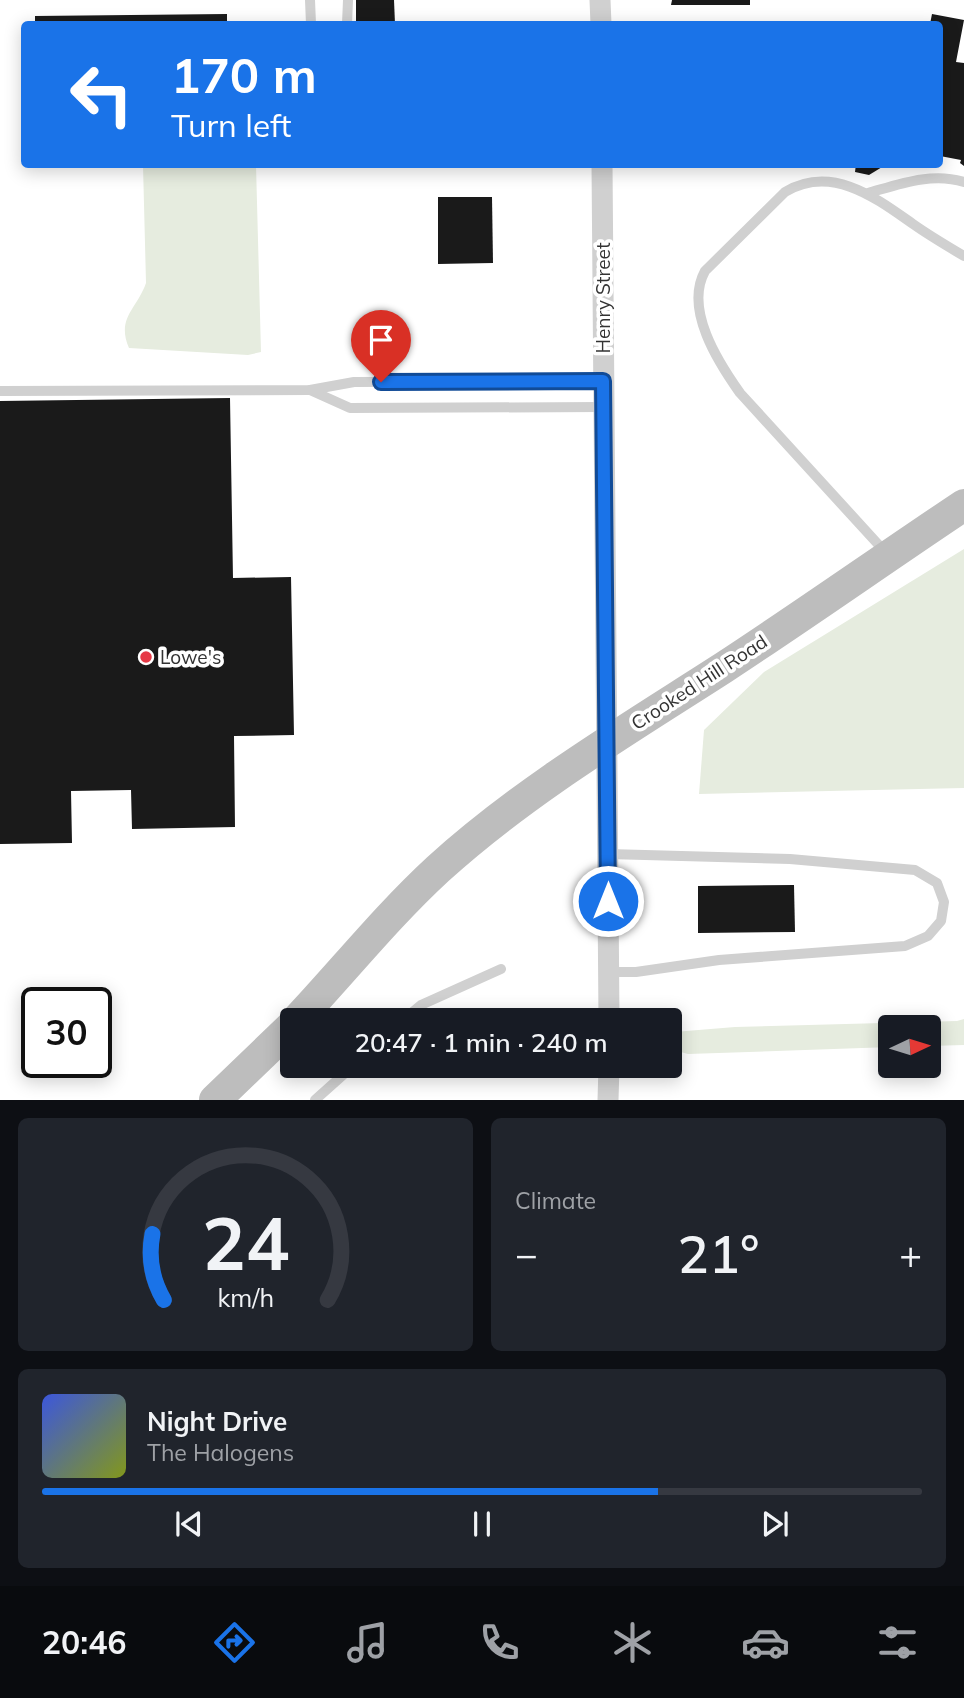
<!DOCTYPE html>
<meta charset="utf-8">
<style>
body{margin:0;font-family:Mulish,sans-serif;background:#20242c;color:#f1f3f6;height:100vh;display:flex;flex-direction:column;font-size:26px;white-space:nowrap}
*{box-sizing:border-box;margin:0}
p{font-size:23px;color:#9ea1a6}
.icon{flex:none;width:38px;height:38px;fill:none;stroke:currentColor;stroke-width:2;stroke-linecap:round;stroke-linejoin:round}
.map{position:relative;height:1100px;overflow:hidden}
.side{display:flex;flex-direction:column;gap:18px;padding:18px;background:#0d0f14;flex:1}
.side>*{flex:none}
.top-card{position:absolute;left:21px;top:21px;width:922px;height:147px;border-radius:7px;box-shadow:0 4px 18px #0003;background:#1a73e8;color:#fff;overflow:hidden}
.needle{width:46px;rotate:86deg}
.fabs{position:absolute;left:878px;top:1015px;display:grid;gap:14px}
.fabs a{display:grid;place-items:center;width:63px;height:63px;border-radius:7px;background:#171b24;box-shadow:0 4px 18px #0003;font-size:35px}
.speed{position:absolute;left:21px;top:987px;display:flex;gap:14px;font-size:35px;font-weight:700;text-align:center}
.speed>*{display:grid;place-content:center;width:91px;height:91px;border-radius:50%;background:#171b24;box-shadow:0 4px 18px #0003;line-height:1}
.speed .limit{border:4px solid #111;border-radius:10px;background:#fff;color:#111}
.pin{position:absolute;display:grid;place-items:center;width:60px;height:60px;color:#fff;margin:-72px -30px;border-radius:50% 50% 50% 0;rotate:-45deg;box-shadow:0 0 7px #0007}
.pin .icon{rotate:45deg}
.me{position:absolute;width:77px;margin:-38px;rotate:0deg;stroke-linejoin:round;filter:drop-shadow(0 0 5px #0008)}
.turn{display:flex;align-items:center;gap:24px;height:147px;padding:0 35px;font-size:32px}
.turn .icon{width:91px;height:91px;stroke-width:2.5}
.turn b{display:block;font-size:49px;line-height:60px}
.big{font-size:52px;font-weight:600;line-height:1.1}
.side .tile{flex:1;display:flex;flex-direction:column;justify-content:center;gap:10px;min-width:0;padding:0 24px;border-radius:10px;background:#20242c}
.side .dial{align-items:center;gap:0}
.dial svg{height:182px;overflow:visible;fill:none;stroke:#363941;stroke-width:7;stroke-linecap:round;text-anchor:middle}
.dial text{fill:#f1f3f6;stroke:none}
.song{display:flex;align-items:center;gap:21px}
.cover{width:84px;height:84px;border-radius:10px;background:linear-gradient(135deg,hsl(230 70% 55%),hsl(70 70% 35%))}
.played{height:7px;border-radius:4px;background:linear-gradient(90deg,#1a73e8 70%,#363941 70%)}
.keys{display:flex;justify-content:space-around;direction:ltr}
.heat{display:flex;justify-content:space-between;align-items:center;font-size:38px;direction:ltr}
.side .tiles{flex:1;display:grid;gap:18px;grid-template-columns:1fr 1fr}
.tile:last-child{grid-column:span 2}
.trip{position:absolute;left:280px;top:1008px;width:402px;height:70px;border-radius:7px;background:#171b24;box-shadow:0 4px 18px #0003;font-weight:600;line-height:70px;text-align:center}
.menu{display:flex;height:112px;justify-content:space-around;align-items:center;background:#090b0e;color:#9ea1a6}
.menu .icon{width:49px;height:49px}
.menu .on{color:#1a73e8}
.menu b{font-size:32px;color:#f1f3f6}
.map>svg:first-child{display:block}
.green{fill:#e6ecdf}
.building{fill:#1a1a1a}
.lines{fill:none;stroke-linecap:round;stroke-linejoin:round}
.lane{stroke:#d0d0d0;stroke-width:10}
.street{stroke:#d0d0d0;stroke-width:21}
.secondary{stroke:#bdbdbd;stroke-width:32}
.route-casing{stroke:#114b97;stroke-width:18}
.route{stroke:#1a73e8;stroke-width:12}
.poi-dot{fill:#e63946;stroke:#fff;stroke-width:2.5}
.labels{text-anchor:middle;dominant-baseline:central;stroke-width:7;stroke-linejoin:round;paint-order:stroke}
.street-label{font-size:19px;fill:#333;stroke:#fff}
.poi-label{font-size:19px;fill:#333;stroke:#fff;text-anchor:start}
</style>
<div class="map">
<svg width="964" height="1100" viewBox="0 0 964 1100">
<rect width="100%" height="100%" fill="#fff"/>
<g class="green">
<path d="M 143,165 L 256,165 L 261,352 L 248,355 L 129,348 C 116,318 137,309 146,283 Z"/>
<polygon points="964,549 964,788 699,794 704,730 764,672"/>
<polygon points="964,1019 964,1045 929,1046 929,1027 891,1027 891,1047 688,1054 670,1049 670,1035 674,1032 735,1027 957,1021"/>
</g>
<g class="building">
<polygon points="356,0 394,0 395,24 356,24"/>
<polygon points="672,0 750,0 750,5 671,5"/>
<polygon points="227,14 227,24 35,24 35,16"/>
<polygon points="932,14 964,20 956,62 964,63 964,166 960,163 961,160 940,156 940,24 930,24"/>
<polygon points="856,164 887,164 869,175 855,172"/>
<polygon points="438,197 492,197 493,263 438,264"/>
<polygon points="230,398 233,578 291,577 294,735 234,736 235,827 132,829 131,790 71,791 72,843 0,844 0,401"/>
<polygon points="794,885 795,932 698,933 698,886"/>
</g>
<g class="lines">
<g class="lane">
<polyline points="310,0 311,24"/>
<polyline points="347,24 348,0"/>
<path d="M 868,193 C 900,184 932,172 964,182"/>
<polyline points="310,390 350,408 603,407"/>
<polyline points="0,391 310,390 354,382 603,381"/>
<path d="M 887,554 L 740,393 C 718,362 684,309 705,271 L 785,192 C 832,164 876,198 913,224 C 930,236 947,246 964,256"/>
<polyline points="608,854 790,859 915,870 937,883 944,902 941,921 928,936 905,946 719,960 636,972 608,972"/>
<polyline points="403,1020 421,1005 501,969"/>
<polyline points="315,1100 353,1066"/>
</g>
<g class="street">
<polyline points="600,0 601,24"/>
<polyline points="602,164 609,1020"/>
<polyline points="608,1100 609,1066"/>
</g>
<g class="secondary">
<path d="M 297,1020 C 344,970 387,916 438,869 C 524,791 625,731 723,668 C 804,615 883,559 964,505"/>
<polyline points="215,1100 292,1026"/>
</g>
</g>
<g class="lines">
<g class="route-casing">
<polyline id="route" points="381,382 603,381 608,901"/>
</g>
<use href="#route" class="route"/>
</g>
<circle class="poi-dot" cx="146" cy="657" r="7"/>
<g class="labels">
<g class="street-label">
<text transform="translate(603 298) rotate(-90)">Henry Street</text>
<text transform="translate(699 682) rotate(-33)">Crooked Hill Road</text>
</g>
<g class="poi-label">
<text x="160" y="657">Lowe's</text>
</g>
</g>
</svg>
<div class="fabs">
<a><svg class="needle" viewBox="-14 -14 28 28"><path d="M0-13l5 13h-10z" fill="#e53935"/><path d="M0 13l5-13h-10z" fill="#9ea1a6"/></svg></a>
</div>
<div class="speed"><div class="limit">30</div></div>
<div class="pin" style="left:381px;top:382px;background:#d93025"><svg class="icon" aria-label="arrive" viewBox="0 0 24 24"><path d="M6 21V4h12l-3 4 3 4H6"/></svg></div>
<svg class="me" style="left:608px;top:901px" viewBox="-20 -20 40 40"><circle r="17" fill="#1a73e8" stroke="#fff" stroke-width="3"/><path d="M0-11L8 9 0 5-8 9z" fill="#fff"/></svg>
<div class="trip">20:47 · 1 min · 240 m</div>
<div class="top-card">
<div class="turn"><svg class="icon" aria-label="left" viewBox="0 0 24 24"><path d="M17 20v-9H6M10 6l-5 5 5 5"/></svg><div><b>170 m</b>Turn left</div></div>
</div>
</div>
<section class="side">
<div class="tiles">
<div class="tile dial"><svg viewBox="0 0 100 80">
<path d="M14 69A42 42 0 1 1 86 69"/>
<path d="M14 69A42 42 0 0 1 9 40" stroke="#1a73e8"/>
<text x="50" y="56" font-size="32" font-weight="700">24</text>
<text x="50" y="72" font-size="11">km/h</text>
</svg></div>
<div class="tile"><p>Climate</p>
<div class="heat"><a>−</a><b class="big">21°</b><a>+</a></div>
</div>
<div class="tile">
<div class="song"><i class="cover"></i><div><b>Night Drive</b><p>The Halogens</p></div></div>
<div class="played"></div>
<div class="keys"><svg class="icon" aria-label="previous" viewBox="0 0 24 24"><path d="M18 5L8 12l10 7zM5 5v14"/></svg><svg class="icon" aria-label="pause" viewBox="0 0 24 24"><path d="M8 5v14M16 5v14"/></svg><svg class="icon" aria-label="next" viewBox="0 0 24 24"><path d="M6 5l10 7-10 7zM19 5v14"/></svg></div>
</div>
</div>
</section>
<nav class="menu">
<b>20:46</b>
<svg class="icon on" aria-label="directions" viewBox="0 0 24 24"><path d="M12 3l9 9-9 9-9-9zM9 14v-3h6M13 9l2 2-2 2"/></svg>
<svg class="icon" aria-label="music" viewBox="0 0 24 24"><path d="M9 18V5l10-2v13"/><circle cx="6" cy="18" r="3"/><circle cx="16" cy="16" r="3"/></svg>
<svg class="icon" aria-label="phone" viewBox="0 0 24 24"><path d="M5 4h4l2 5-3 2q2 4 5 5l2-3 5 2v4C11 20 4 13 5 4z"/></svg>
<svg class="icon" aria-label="climate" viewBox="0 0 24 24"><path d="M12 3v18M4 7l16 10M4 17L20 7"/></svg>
<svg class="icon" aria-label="car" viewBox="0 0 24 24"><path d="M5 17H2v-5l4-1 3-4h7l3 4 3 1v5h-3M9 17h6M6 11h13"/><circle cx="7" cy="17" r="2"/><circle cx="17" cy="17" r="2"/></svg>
<svg class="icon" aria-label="filters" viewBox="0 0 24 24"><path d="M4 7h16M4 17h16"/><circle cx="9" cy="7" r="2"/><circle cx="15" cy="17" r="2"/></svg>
</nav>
